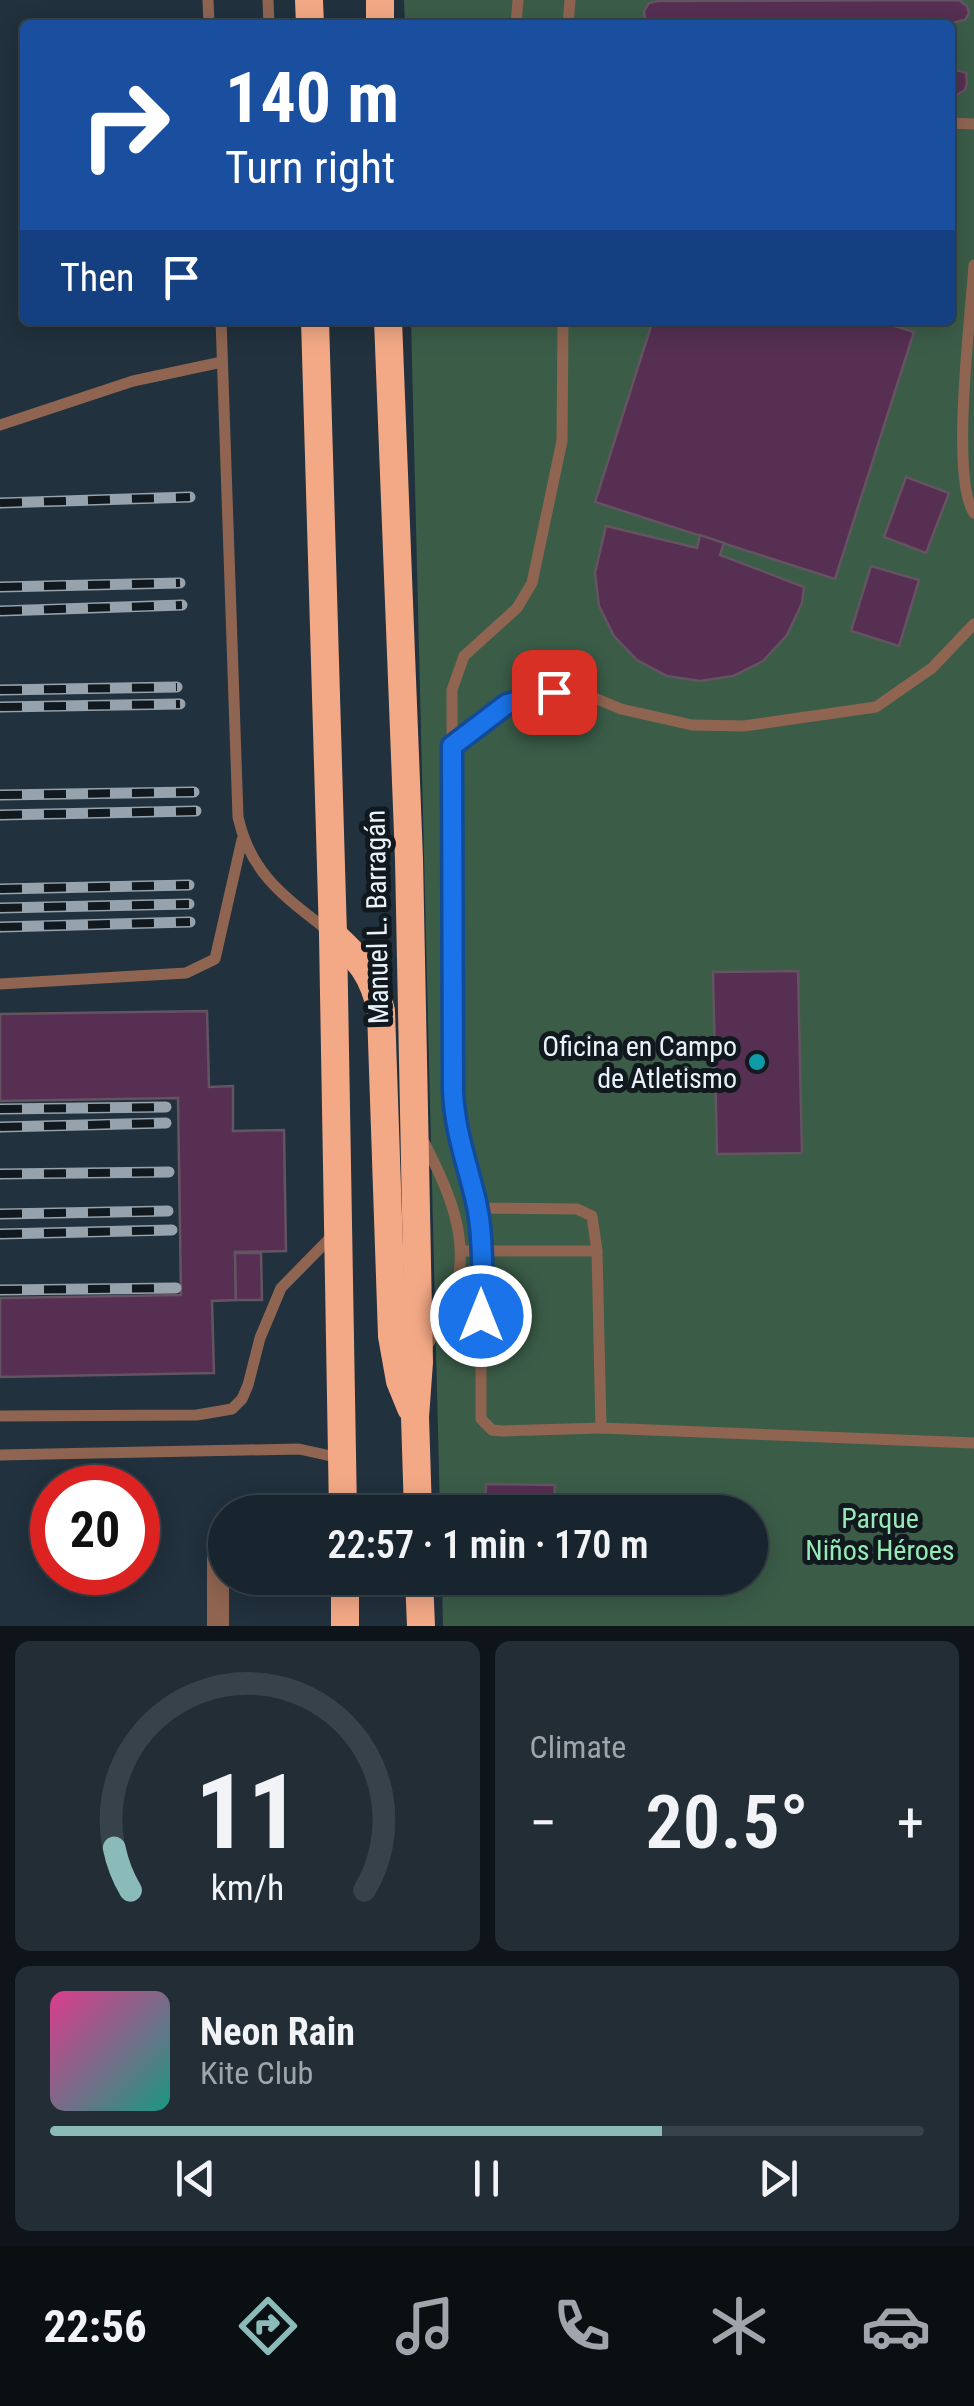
<!DOCTYPE html>
<meta charset="utf-8">
<style>
body{margin:0;font-family:"Roboto Condensed",sans-serif;background:#222d36;color:#f1f3f6;height:100vh;display:flex;flex-direction:column;font-size:38px;white-space:nowrap}
*{box-sizing:border-box;margin:0}
p{font-size:32px;color:#9fa5aa}
.icon{flex:none;width:55px;height:55px;fill:none;stroke:currentColor;stroke-width:2;stroke-linecap:round;stroke-linejoin:round}
.map{position:relative;height:1626px;overflow:hidden}
.side{display:flex;flex-direction:column;gap:15px;padding:15px;background:#0e1419;flex:1}
.side>*{flex:none}
.banner{position:absolute;left:20px;top:20px;width:935px;height:305px;border-radius:10px;box-shadow:0 5px 25px #0003,0 0 0 2px #37424a;background:#1a4fa0;color:#fff;overflow:hidden}
.speed{position:absolute;left:30px;top:1465px;display:flex;gap:20px;font-size:50px;font-weight:700;text-align:center}
.speed>*{display:grid;place-content:center;width:130px;height:130px;border-radius:50%;background:#19252e;box-shadow:0 5px 25px #0003,0 0 0 2px #37424a;line-height:1}
.speed .limit{border:15px solid #d22;background:#fff;color:#111}
.pin{position:absolute;display:grid;place-items:center;width:85px;height:85px;color:#fff;margin:-42px;border-radius:20px;box-shadow:0 5px 15px #0006}
.me{position:absolute;width:110px;margin:-55px;rotate:0deg;stroke-linejoin:round;filter:drop-shadow(0 0 8px #0008)}
.turn{display:flex;align-items:center;gap:35px;height:210px;padding:0 40px;font-size:45px}
.turn .icon{width:130px;height:130px;stroke-width:2.5}
.turn b{display:block;font-size:70px;line-height:85px}
.then{display:flex;align-items:center;height:95px;padding:0 40px;background:#0003;gap:20px;font-size:38px}
.big{font-size:75px;font-weight:600;line-height:1.1}
.side .tile{flex:1;display:flex;flex-direction:column;justify-content:center;gap:15px;min-width:0;padding:0 35px;border-radius:15px;background:#222d36}
.side .dial{align-items:center;gap:0}
.dial svg{height:260px;overflow:visible;fill:none;stroke:#37424a;stroke-width:7;stroke-linecap:round;text-anchor:middle}
.dial text{fill:#f1f3f6;stroke:none}
.song{display:flex;align-items:center;gap:30px}
.cover{width:120px;height:120px;border-radius:15px;background:linear-gradient(135deg,hsl(330 70% 55%),hsl(170 70% 35%))}
.played{height:10px;border-radius:5px;background:linear-gradient(90deg,#8bbbb9 70%,#37424a 70%)}
.keys{display:flex;justify-content:space-around;direction:ltr}
.heat{display:flex;justify-content:space-between;align-items:center;font-size:55px;direction:ltr}
.side .tiles{flex:1;display:grid;gap:15px;grid-template-columns:1fr 1fr}
.tile:last-child{grid-column:span 2}
.trip{position:absolute;left:208px;top:1495px;width:560px;height:100px;border-radius:50px;background:#19252e;box-shadow:0 5px 25px #0003,0 0 0 2px #37424a;font-weight:600;line-height:100px;text-align:center}
.tabs{display:flex;height:160px;justify-content:space-around;align-items:center;background:#0a0f12;color:#9fa5aa}
.tabs .icon{width:70px;height:70px}
.tabs .current{color:#8bbbb9}
.tabs b{font-size:45px;color:#f1f3f6}
.map>svg:first-child{display:block}
.green{fill:#3b5d48}
.building{fill:#562f52;stroke:#645361;stroke-width:2.5}
.lines{fill:none;stroke-linecap:round;stroke-linejoin:round}
.service{stroke:#8f6551;stroke-width:11}
.minor{stroke:#8f6551;stroke-width:22}
.trunk{stroke:#f3a986;stroke-width:28}
.rail-casing{stroke:#96a3ad;stroke-width:11}
.rail{stroke:#11181e;stroke-width:8;stroke-dasharray:22;stroke-linecap:butt}
.route-casing{stroke:#114b97;stroke-width:25}
.route{stroke:#1a73e8;stroke-width:18}
.culture-dot{fill:#0f9aa8;stroke:#11181e;stroke-width:4}
.labels{text-anchor:middle;dominant-baseline:central;stroke-width:10;stroke-linejoin:round;paint-order:stroke}
.street-label{font-size:28px;fill:#e8f2fa;stroke:#11181e}
.poi-label{font-size:28px;fill:#e8f2fa;stroke:#11181e;text-anchor:end}
.park-label{font-size:28px;fill:#97e9b6;stroke:#11181e}
</style>
<div class="map">
<svg width="974" height="1626" viewBox="0 0 974 1626">
<rect width="100%" height="100%" fill="#21313d"/>
<polygon class="green" points="404,0 974,0 974,1626 443,1626 442,1578 750,1578 750,1512 440,1512 411,320 950,320 950,25 405,25"/>
<g class="building">
<polygon points="959,0 967,6 969,13 965,20 952,23 950,68 966,73 967,83 965,90 958,94 950,94 950,25 658,25 645,18 644,11 649,3 658,1"/>
<polygon points="653,320 876,320 914,332 835,579 595,502"/>
<polygon points="906,477 949,493 926,553 884,537"/>
<polygon points="606,526 697,548 700,535 724,543 720,555 804,587 802,603 787,635 763,661 733,676 700,681 667,676 637,660 614,636 599,606 595,573"/>
<polygon points="871,566 919,580 899,646 851,631"/>
<polygon points="798,971 802,1153 717,1154 713,972"/>
<polygon points="207,1011 209,1087 233,1086 233,1131 284,1130 286,1251 235,1252 236,1300 212,1301 214,1373 0,1377 0,1298 181,1295 178,1098 0,1101 0,1014"/>
<polygon points="235,1253 261,1253 262,1300 236,1300"/>
<polygon points="486,1484 555,1485 554,1502 633,1502 633,1512 485,1512"/>
</g>
<g class="lines">
<g class="service">
<polyline points="208,0 209,25"/>
<polyline points="268,0 269,25"/>
<polyline points="516,25 518,0"/>
<polyline points="568,25 570,0"/>
<polyline points="950,123 974,124"/>
<path d="M 974,265 C 971,313 950,479 974,513"/>
<path d="M 221,320 L 238,817 C 251,876 287,898 331,933"/>
<polyline points="0,425 133,381 222,362"/>
<polyline points="452,745 507,704 555,692 592,697 621,709 692,725 744,726 876,707 932,668 974,624"/>
<polyline points="0,984 186,973 215,959 242,840"/>
<path d="M 422,1138 C 446,1186 473,1239 454,1294 C 447,1313 435,1331 425,1350"/>
<polyline points="477,1208 481,1251 481,1419 492,1430 503,1431 601,1428 597,1251 592,1216 577,1209 477,1208 455,1127 453,1091 452,690 464,656 517,608 532,583 562,441 563,320"/>
<polyline points="462,1251 597,1251"/>
<polyline points="0,1416 197,1415 232,1409 242,1399 248,1385 260,1338 281,1288 334,1234"/>
<polyline points="601,1428 974,1443"/>
<polyline points="0,1455 299,1449 340,1458"/>
</g>
<polyline class="minor" points="218,1550 218,1626"/>
<g class="trunk">
<polyline points="309,0 310,25"/>
<polyline points="380,0 380,25"/>
<polyline points="315,320 333,935 343,1512"/>
<polyline points="388,320 409,859 419,1362 415,1417 418,1512"/>
<path d="M 333,935 C 360,960 373,973 381,1011 L 392,1336 L 400,1381 L 411,1408"/>
<polyline points="345,1578 345,1626"/>
<polyline points="419,1578 421,1626"/>
</g>
<g class="rail-casing">
<g id="rail">
<polyline points="0,503 190,497"/>
<polyline points="0,587 180,583"/>
<polyline points="0,611 182,605"/>
<polyline points="0,690 177,687"/>
<polyline points="0,707 180,704"/>
<polyline points="0,795 194,792"/>
<polyline points="0,815 196,811"/>
<polyline points="0,889 189,885"/>
<polyline points="0,908 189,904"/>
<polyline points="0,927 190,922"/>
<polyline points="0,1109 166,1107"/>
<polyline points="0,1127 166,1123"/>
<polyline points="0,1174 169,1172"/>
<polyline points="0,1214 168,1211"/>
<polyline points="0,1234 172,1230"/>
<polyline points="0,1290 176,1288"/>
</g>
</g>
<use href="#rail" class="rail"/>
</g>
<g class="lines">
<g class="route-casing">
<path id="route" d="M 481,1316 C 482,1280 484,1241 477,1206 C 468,1165 455,1134 453,1091 L 452,746 L 507,704 L 554,692"/>
</g>
<use href="#route" class="route"/>
</g>
<circle class="culture-dot" cx="757" cy="1062" r="10"/>
<g class="labels">
<g class="street-label">
<text transform="translate(377 917) rotate(-91)">Manuel L. Barragán</text>
</g>
<g class="poi-label">
<text x="737" y="1046">Oficina en Campo<tspan x="737" dy="32">de Atletismo</tspan></text>
</g>
<g class="park-label">
<text x="880" y="1518">Parque<tspan x="880" dy="32">Niños Héroes</tspan></text>
</g>
</g>
</svg>
<div class="speed"><div class="limit">20</div></div>
<div class="pin" style="left:554px;top:692px;background:#d93025"><svg class="icon" aria-label="arrive" viewBox="0 0 24 24"><path d="M6 21V4h12l-3 4 3 4H6"/></svg></div>
<svg class="me" style="left:481px;top:1316px" viewBox="-20 -20 40 40"><circle r="17" fill="#1a73e8" stroke="#fff" stroke-width="3"/><path d="M0-11L8 9 0 5-8 9z" fill="#fff"/></svg>
<div class="trip">22:57 · 1 min · 170 m</div>
<div class="banner">
<div class="turn"><svg class="icon" aria-label="right" viewBox="0 0 24 24"><path d="M7 20v-9h11M14 6l5 5-5 5"/></svg><div><b>140 m</b>Turn right</div></div>
<div class="then">Then<svg class="icon" aria-label="arrive" viewBox="0 0 24 24"><path d="M6 21V4h12l-3 4 3 4H6"/></svg></div>
</div>
</div>
<section class="side">
<div class="tiles">
<div class="tile dial"><svg viewBox="0 0 100 80">
<path d="M14 69A42 42 0 1 1 86 69"/>
<path d="M14 69A42 42 0 0 1 9 56" stroke="#8bbbb9"/>
<text x="50" y="56" font-size="32" font-weight="700">11</text>
<text x="50" y="72" font-size="11">km/h</text>
</svg></div>
<div class="tile"><p>Climate</p>
<div class="heat"><a>−</a><b class="big">20.5°</b><a>+</a></div>
</div>
<div class="tile">
<div class="song"><i class="cover"></i><div><b>Neon Rain</b><p>Kite Club</p></div></div>
<div class="played"></div>
<div class="keys"><svg class="icon" aria-label="previous" viewBox="0 0 24 24"><path d="M18 5L8 12l10 7zM5 5v14"/></svg><svg class="icon" aria-label="pause" viewBox="0 0 24 24"><path d="M8 5v14M16 5v14"/></svg><svg class="icon" aria-label="next" viewBox="0 0 24 24"><path d="M6 5l10 7-10 7zM19 5v14"/></svg></div>
</div>
</div>
</section>
<nav class="tabs">
<b>22:56</b>
<svg class="icon current" aria-label="directions" viewBox="0 0 24 24"><path d="M12 3l9 9-9 9-9-9zM9 14v-3h6M13 9l2 2-2 2"/></svg>
<svg class="icon" aria-label="music" viewBox="0 0 24 24"><path d="M9 18V5l10-2v13"/><circle cx="6" cy="18" r="3"/><circle cx="16" cy="16" r="3"/></svg>
<svg class="icon" aria-label="phone" viewBox="0 0 24 24"><path d="M5 4h4l2 5-3 2q2 4 5 5l2-3 5 2v4C11 20 4 13 5 4z"/></svg>
<svg class="icon" aria-label="climate" viewBox="0 0 24 24"><path d="M12 3v18M4 7l16 10M4 17L20 7"/></svg>
<svg class="icon" aria-label="car" viewBox="0 0 24 24"><path d="M5 17H2v-5l4-1 3-4h7l3 4 3 1v5h-3M9 17h6M6 11h13"/><circle cx="7" cy="17" r="2"/><circle cx="17" cy="17" r="2"/></svg>
</nav>
